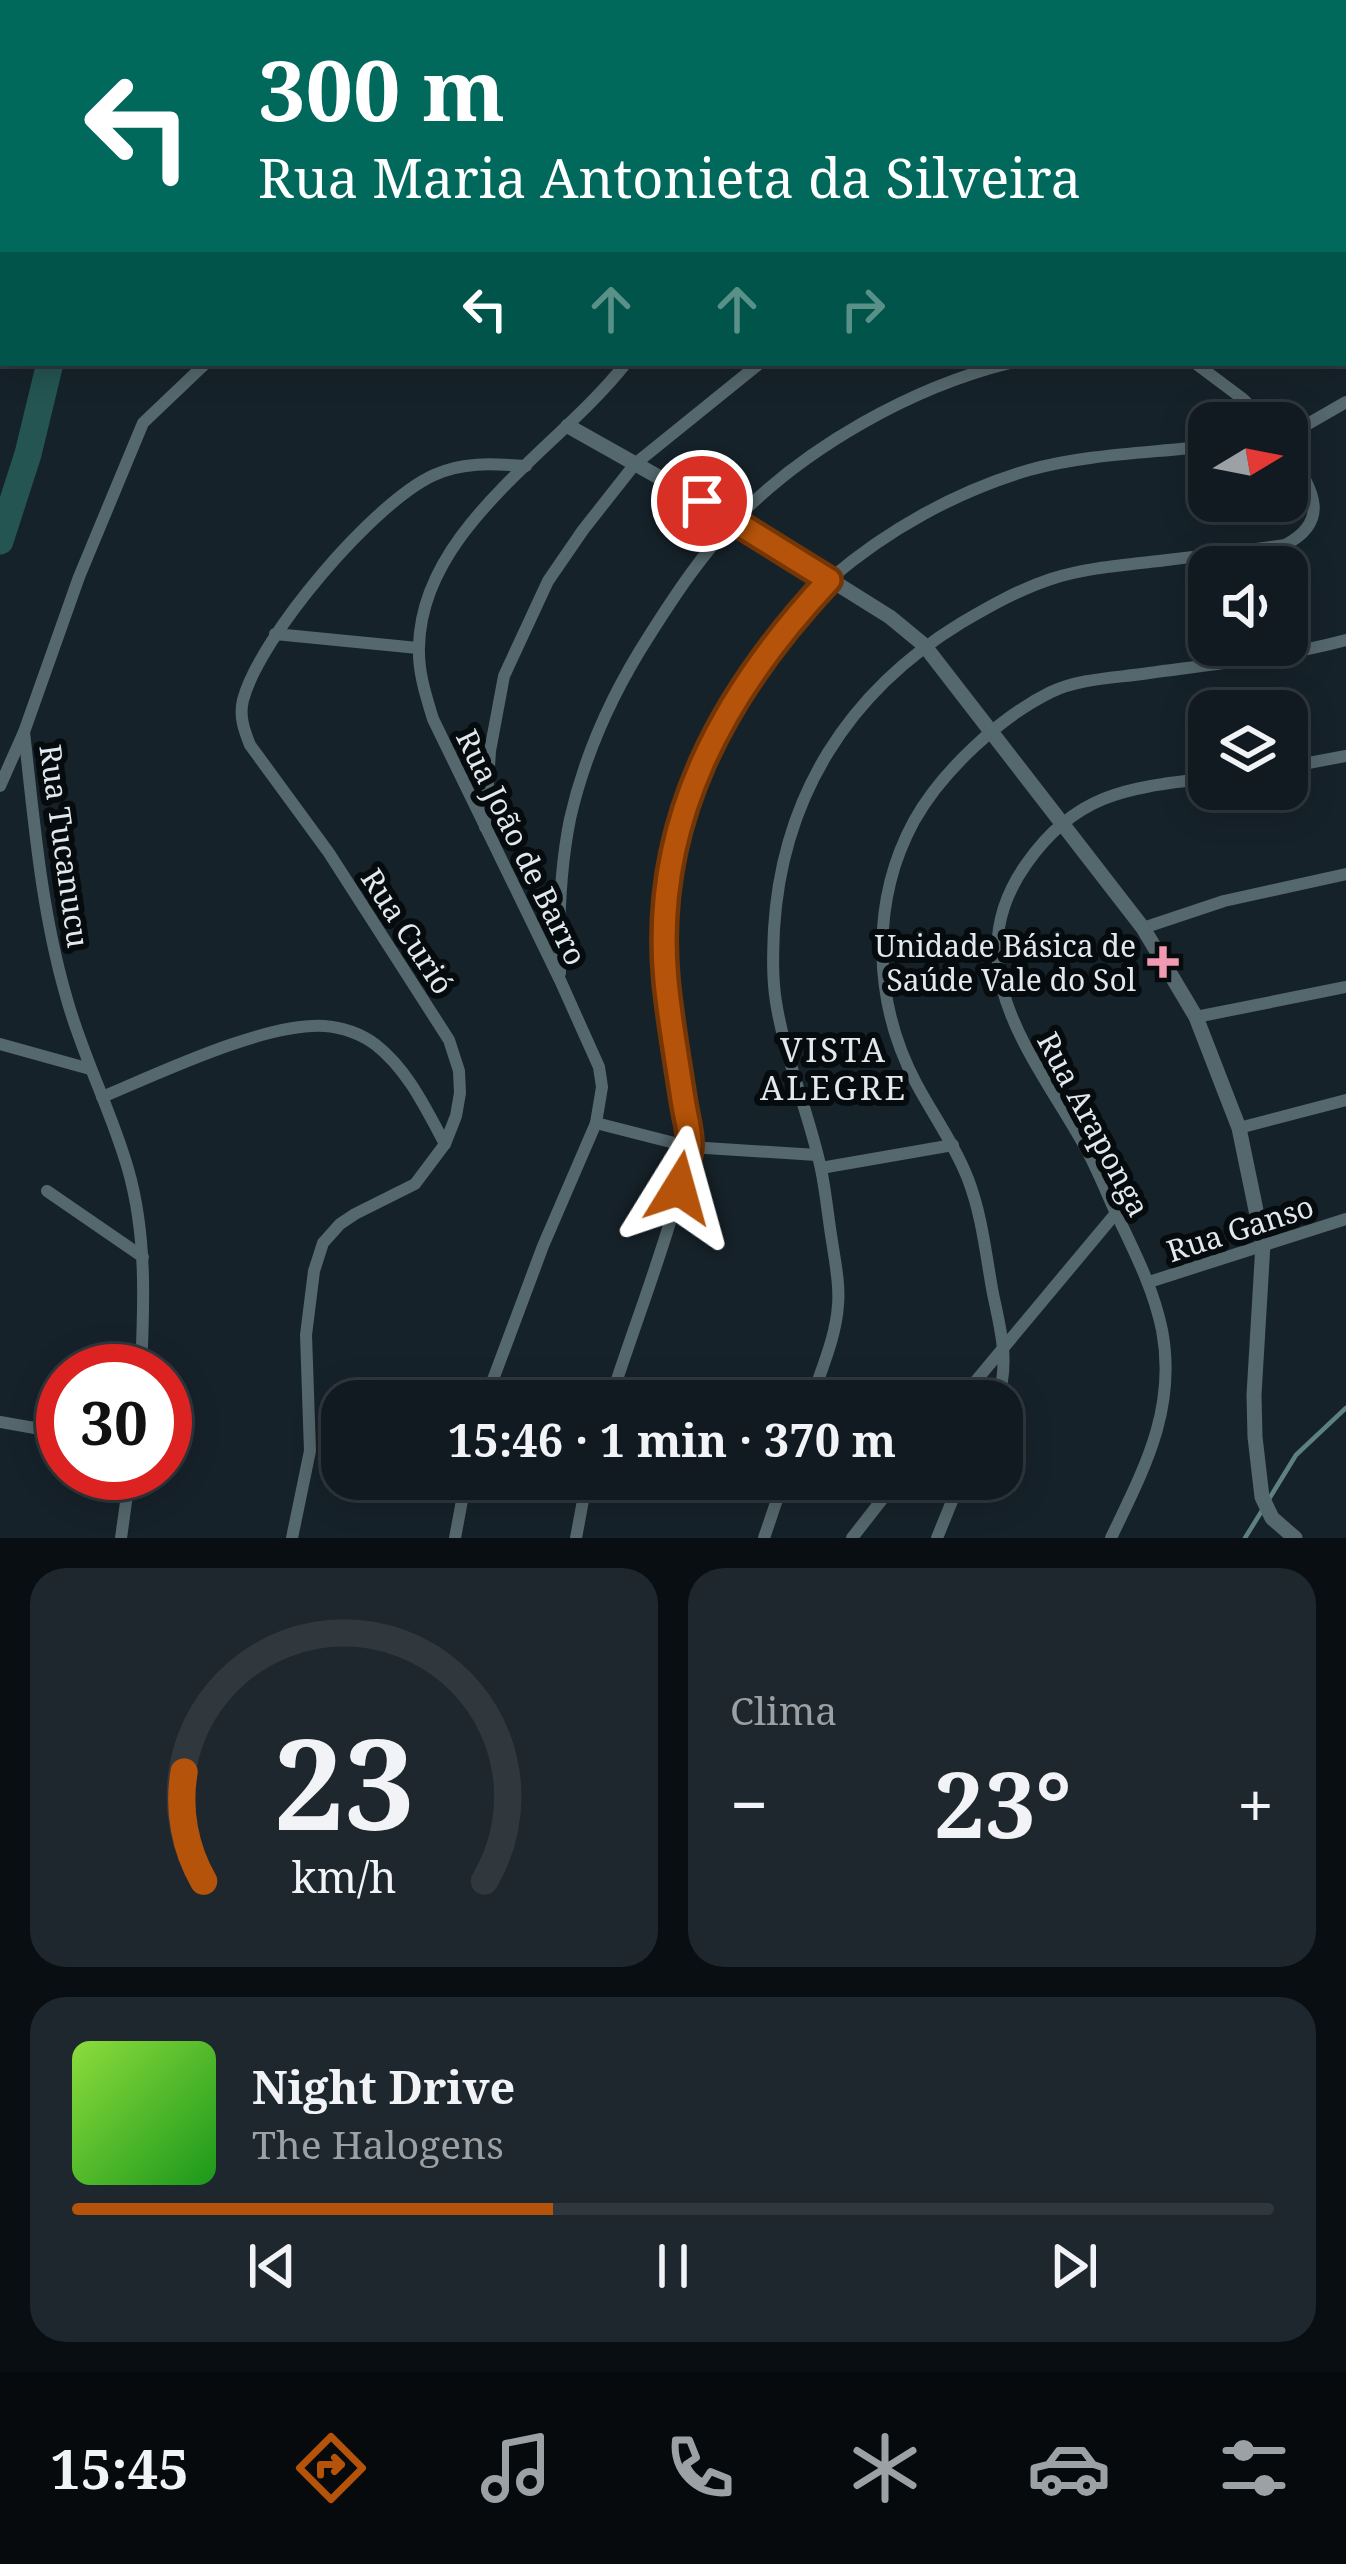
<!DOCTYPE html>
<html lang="pt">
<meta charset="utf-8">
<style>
body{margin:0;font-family:"Noto Serif",serif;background:#1e272d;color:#f1f3f6;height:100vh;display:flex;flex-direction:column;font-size:45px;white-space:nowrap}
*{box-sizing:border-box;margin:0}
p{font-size:39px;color:#9ca1a5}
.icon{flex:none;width:66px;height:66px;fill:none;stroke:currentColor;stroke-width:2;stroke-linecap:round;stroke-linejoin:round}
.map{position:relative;height:1538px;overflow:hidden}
.panel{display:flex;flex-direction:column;gap:30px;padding:30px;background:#090e12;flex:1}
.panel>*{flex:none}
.banner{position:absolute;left:0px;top:0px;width:1347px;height:366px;box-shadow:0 6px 30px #0003,0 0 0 3px #30383e;background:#00695c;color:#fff;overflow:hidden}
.needle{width:78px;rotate:80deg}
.controls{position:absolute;left:1188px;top:402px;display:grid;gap:24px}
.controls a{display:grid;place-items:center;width:120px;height:120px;border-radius:24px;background:#101a20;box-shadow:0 6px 30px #0003,0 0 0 3px #30383e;font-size:60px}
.speed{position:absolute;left:36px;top:1344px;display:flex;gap:24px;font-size:60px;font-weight:700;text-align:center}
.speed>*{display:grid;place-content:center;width:156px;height:156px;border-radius:50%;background:#101a20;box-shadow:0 6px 30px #0003,0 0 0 3px #30383e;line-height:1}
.speed .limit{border:18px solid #d22;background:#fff;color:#111}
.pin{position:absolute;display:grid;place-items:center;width:102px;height:102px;color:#fff;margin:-51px;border:6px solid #fff;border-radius:50%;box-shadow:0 3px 12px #0007}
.me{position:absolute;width:132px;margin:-66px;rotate:8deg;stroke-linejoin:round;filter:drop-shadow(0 0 9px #0008)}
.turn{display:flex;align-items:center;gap:42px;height:252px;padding:0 60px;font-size:54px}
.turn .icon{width:156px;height:156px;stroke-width:2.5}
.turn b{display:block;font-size:84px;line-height:102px}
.lanes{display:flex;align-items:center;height:114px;padding:0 60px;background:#0003;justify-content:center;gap:60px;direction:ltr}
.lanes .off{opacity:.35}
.big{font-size:90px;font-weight:700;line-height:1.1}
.panel .widget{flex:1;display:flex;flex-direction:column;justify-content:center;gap:18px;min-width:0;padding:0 42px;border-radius:36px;background:#1e272d}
.panel .dial{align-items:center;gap:0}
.dial svg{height:312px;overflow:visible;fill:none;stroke:#30383e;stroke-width:7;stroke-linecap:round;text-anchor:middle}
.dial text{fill:#f1f3f6;stroke:none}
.song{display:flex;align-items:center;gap:36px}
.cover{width:144px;height:144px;border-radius:18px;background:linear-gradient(135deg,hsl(90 70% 55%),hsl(120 70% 35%))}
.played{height:12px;border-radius:6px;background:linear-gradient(90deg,#b45309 40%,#30383e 40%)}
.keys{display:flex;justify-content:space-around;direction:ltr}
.heat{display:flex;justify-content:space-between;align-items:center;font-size:66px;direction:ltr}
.panel .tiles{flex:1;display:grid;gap:30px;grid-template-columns:1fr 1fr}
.widget:last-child{grid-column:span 2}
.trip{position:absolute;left:321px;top:1380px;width:702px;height:120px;border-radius:36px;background:#101a20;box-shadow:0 6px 30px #0003,0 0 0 3px #30383e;font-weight:700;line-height:120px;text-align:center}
.tabs{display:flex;height:192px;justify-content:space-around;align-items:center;background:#060a0d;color:#9ca1a5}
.tabs .icon{width:84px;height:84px}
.tabs .on{color:#b45309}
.tabs b{font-size:54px;color:#f1f3f6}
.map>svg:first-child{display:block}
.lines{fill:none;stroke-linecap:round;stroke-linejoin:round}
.stream{stroke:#5d8181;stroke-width:4.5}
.river{stroke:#245552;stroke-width:27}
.minor{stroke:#55686d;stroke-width:12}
.tertiary{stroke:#55686d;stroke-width:15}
.route-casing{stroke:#753606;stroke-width:30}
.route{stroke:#b45309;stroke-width:21}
.poi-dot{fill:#f19ab1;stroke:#060b0e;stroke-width:4.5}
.labels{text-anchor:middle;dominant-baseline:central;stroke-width:12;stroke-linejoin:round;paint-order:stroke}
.street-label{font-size:30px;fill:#e1e9ef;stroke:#060b0e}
.poi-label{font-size:30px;fill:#e1e9ef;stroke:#060b0e;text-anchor:end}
.neighbourhood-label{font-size:33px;letter-spacing:3px;fill:#e1e9ef;stroke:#060b0e}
</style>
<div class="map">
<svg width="1346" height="1538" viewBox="0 0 1346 1538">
<rect width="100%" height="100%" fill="#16222a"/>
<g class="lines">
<g class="stream">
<polyline points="1269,1499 1296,1455 1346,1408"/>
<polyline points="1245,1538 1263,1509"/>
</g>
<g class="river">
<polyline points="0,189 3,193"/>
<polyline points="0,541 28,454 50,363"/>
</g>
<g class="minor">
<polyline points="264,0 266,3"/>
<polyline points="998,0 1001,3"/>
<polyline points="765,3 765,0"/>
<polyline points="1344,179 1346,179"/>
<polyline points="0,260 0,312"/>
<polyline points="1195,363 1243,399 1267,423"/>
<polyline points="1287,436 1346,402"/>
<polyline points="275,634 418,648"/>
<path d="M 24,732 C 34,820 41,910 66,996 C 82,1055 111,1110 128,1169 C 147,1235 144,1304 141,1371"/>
<polyline points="1287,767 1346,756"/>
<polyline points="0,786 24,732 79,577 143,423 206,363"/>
<polyline points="485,827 490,751 504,676 548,581 583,530 635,464 760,363"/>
<polyline points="1143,928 1224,901 1346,874"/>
<path d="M 560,973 C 558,921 560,869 570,819 C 585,753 613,692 649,636 C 675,595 702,554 736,519 C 806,447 912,387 1010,363"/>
<polyline points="1196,1017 1346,987"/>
<polyline points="0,1044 90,1069"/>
<path d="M 102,1097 C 160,1073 263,1023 324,1026 C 342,1027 362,1034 376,1045 C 408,1070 426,1109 445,1144"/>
<polyline points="596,1123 690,1147 817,1155"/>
<polyline points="1239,1128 1346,1100"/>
<polyline points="821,1168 953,1145"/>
<polyline points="47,1191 143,1257"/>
<polyline points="1149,1282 1346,1219"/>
<path d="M 485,1401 L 543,1246 L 596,1123 L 602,1087 L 599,1067 L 560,980 L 433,719 C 426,696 418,672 419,647 C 421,528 558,450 626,363"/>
<path d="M 610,1401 C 631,1335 657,1269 676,1202 C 680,1185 688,1167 690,1149 C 692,1130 684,1106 681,1086 C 673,1029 662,972 665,914 C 670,798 742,656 830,579 C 887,530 957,491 1029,470 C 1086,454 1150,453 1209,446"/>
<path d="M 811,1401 C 821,1370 836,1337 838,1305 C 840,1284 835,1262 832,1241 C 828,1217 826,1193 821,1169 C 809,1113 785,1059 776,1002 C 772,977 773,953 774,929 C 782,797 848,692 961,623 C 990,606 1018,590 1051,579 C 1085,568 1123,565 1159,561 C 1201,556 1243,551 1285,545 C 1335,519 1309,485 1287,449"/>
<polyline points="959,1401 1116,1213"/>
<path d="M 997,1401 C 1010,1364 1001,1331 993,1294 C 986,1256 982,1215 968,1179 C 955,1145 933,1115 916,1083 C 873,1002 870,902 914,821 C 942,771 1000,717 1051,692 C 1080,678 1117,678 1149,673 C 1215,664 1282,657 1346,640"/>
<polyline points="0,1422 63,1433"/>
<polyline points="121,1538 130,1473"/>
<path d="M 292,1538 L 310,1451 L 306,1335 L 314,1271 L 323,1243 L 340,1224 L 355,1214 L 415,1184 L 445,1144 L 456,1116 L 460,1093 L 459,1071 L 449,1040 L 329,853 L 250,745 C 244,730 239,716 243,700 C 260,636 374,502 434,475 C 464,461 495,464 526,466"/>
<polyline points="455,1538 466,1479"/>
<polyline points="576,1538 587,1479"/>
<polyline points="764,1538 784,1479"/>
<polyline points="852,1538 898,1479"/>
<polyline points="937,1538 961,1479"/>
<path d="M 1111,1538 C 1144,1469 1177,1409 1162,1330 C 1153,1287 1134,1251 1115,1211 C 1105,1189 1096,1166 1084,1145 C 1034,1056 953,966 1027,863 C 1077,792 1129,788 1209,778"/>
</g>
<polyline class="tertiary" points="568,426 735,520 890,617 924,645 1143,928 1196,1017 1239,1128 1263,1244 1254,1395 1255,1437 1262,1497 1272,1518 1295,1538"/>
</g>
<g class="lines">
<g class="route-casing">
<path id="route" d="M 679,1188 C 683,1175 690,1158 690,1144 C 690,1129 685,1114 683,1099 C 677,1060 670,1021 666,981 C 651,822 724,692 829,580 L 702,501"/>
</g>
<use href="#route" class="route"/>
</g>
<path class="poi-dot" d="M1157 944h12v12h12v12h-12v12h-12v-12h-12v-12h12z"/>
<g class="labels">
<g class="street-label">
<text transform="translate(65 846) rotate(82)">Rua Tucanucu</text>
<text transform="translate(522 847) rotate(64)">Rua João de Barro</text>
<text transform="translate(408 931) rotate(57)">Rua Curió</text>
<text transform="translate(1094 1124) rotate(62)">Rua Araponga</text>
<text transform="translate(1240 1228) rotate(-18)">Rua Ganso</text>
</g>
<g class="poi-label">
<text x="1136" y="945">Unidade Básica de<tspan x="1136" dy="34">Saúde Vale do Sol</tspan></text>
</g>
<g class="neighbourhood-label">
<text x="834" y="1049">VISTA<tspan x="834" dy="38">ALEGRE</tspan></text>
</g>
</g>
</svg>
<div class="controls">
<a><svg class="needle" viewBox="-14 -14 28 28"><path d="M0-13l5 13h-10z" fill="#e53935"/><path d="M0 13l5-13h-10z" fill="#9ca1a5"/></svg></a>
<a><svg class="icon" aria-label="sound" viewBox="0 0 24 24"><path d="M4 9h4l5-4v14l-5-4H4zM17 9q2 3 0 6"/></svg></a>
<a><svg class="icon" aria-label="layers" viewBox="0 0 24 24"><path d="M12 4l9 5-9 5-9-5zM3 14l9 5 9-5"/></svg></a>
</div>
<div class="speed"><div class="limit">30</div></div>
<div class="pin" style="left:702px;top:501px;background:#d93025"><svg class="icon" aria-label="arrive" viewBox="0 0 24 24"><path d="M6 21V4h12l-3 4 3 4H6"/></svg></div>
<svg class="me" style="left:679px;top:1188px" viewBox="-20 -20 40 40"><path d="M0-17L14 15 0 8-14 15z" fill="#b45309" stroke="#fff" stroke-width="4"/></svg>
<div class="trip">15:46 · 1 min · 370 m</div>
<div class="banner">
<div class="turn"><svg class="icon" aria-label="left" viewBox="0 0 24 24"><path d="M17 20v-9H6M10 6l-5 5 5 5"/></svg><div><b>300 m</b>Rua Maria Antonieta da Silveira</div></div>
<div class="lanes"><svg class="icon" aria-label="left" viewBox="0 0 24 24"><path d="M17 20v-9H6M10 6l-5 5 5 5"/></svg><svg class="icon off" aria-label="ahead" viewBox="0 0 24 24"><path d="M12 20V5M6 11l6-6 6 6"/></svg><svg class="icon off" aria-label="ahead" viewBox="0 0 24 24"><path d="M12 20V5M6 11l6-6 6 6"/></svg><svg class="icon off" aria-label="right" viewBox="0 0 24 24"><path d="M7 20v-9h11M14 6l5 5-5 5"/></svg></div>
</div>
</div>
<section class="panel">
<div class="tiles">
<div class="widget dial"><svg viewBox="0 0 100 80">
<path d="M14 69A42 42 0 1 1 86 69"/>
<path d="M14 69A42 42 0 0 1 9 41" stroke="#b45309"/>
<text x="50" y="56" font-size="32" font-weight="700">23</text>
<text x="50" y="72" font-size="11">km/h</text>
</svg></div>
<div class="widget"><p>Clima</p>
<div class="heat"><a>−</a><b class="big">23°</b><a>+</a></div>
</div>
<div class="widget">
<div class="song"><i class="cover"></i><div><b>Night Drive</b><p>The Halogens</p></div></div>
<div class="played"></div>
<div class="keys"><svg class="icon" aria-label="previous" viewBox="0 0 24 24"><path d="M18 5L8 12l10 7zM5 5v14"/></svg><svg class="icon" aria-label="pause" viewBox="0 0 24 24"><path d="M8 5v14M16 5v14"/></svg><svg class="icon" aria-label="next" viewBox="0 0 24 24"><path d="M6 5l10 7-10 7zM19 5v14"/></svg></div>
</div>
</div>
</section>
<nav class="tabs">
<b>15:45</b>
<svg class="icon on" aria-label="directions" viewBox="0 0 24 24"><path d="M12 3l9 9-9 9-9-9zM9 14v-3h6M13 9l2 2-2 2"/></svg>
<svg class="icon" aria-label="music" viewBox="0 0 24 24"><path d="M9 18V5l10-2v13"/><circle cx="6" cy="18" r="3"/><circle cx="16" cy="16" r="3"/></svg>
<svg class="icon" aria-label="phone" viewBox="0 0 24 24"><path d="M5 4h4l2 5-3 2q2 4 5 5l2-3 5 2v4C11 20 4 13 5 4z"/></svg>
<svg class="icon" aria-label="climate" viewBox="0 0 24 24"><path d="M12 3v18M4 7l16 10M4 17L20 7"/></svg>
<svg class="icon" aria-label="car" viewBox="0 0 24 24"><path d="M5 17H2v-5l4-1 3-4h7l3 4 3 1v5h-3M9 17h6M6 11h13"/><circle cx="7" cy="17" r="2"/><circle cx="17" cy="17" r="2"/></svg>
<svg class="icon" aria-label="filters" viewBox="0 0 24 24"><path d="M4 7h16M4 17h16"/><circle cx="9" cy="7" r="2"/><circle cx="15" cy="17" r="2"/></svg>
</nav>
